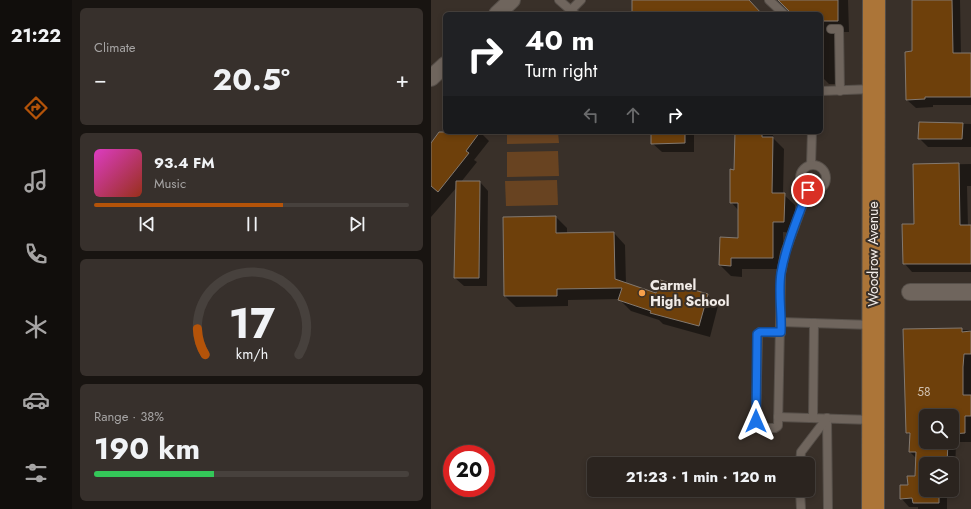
<!DOCTYPE html>
<meta charset="utf-8">
<style>
body{margin:0;font-family:Jost,sans-serif;background:#37302c;color:#f1f3f6;height:100vh;display:flex;flex-direction:column;font-size:15px;white-space:nowrap}
*{box-sizing:border-box;margin:0}
p{font-size:13px;color:#a6a4a4}
.icon{flex:none;width:22px;height:22px;fill:none;stroke:currentColor;stroke-width:2;stroke-linecap:round;stroke-linejoin:round}
.map{position:relative;flex:1;overflow:hidden}
.sheet{display:flex;flex-direction:column;gap:8px;padding:8px;background:#181411;width:359px}
.sheet>*{flex:none}
.top-card{position:absolute;left:12px;top:12px;width:380px;height:122px;border-radius:6px;box-shadow:0 2px 6px #0003,0 0 0 1px #47413d;background:#202124;color:#fff;overflow:hidden}
.tools{position:absolute;left:488px;top:409px;display:grid;gap:8px}
.tools a{display:grid;place-items:center;width:40px;height:40px;border-radius:6px;background:#2b241f;box-shadow:0 2px 6px #0003,0 0 0 1px #47413d;font-size:20px}
.speed{position:absolute;left:12px;top:445px;display:flex;gap:8px;font-size:20px;font-weight:700;text-align:center}
.speed>*{display:grid;place-content:center;width:52px;height:52px;border-radius:50%;background:#2b241f;box-shadow:0 2px 6px #0003,0 0 0 1px #47413d;line-height:1}
.speed .limit{border:6px solid #d22;background:#fff;color:#111}
.pin{position:absolute;display:grid;place-items:center;width:34px;height:34px;color:#fff;margin:-17px;border:2px solid #fff;border-radius:50%;box-shadow:0 1px 4px #0007}
.me{position:absolute;width:44px;margin:-22px;rotate:0deg;stroke-linejoin:round;filter:drop-shadow(0 0 3px #0008)}
.turn{display:flex;align-items:center;gap:14px;height:84px;padding:0 16px;font-size:18px}
.turn .icon{width:52px;height:52px;stroke-width:2.5}
.turn b{display:block;font-size:28px;line-height:34px}
.lanes{display:flex;align-items:center;height:38px;padding:0 16px;background:#0003;justify-content:center;gap:20px;direction:ltr}
.lanes .off{opacity:.35}
.big{font-size:30px;font-weight:700;line-height:1.1}
.sheet .tile{flex:1;display:flex;flex-direction:column;justify-content:center;gap:6px;min-width:0;padding:0 14px;border-radius:6px;background:#37302c}
.sheet .dial{align-items:center;gap:0}
.dial svg{height:104px;overflow:visible;fill:none;stroke:#47413d;stroke-width:7;stroke-linecap:round;text-anchor:middle}
.dial text{fill:#f1f3f6;stroke:none}
.song{display:flex;align-items:center;gap:12px}
.cover{width:48px;height:48px;border-radius:6px;background:linear-gradient(135deg,hsl(310 70% 55%),hsl(10 70% 35%))}
.played{height:4px;border-radius:2px;background:linear-gradient(90deg,#b45309 60%,#47413d 60%)}
.keys{display:flex;justify-content:space-around;direction:ltr}
.heat{display:flex;justify-content:space-between;align-items:center;font-size:22px;direction:ltr}
.charge{height:6px;border-radius:3px;background:linear-gradient(90deg,#34c759 38%,#47413d 0)}
.trip{position:absolute;left:156px;top:457px;width:228px;height:40px;border-radius:6px;background:#2b241f;box-shadow:0 2px 6px #0003,0 0 0 1px #47413d;font-weight:700;line-height:40px;text-align:center}
main{display:flex;flex:1;min-height:0}
.tabs{display:flex;flex-direction:column;width:72px;justify-content:space-around;align-items:center;background:#110e0c;color:#a6a4a4}
.tabs .icon{width:28px;height:28px}
.tabs .current{color:#b45309}
.tabs b{font-size:18px;color:#f1f3f6}
.map>svg:first-child{display:block}
.green{fill:#684321}
.shadow{fill:#0007;fill-rule:evenodd}
.building{fill:#6e400b;stroke:#837970}
.lines{fill:none;stroke-linecap:round;stroke-linejoin:round}
.lane-casing{stroke:#564f49;stroke-width:10}
.street-casing{stroke:#564f49;stroke-width:18}
.primary-casing{stroke:#564f49;stroke-width:24}
.lane{stroke:#6f655d;stroke-width:8}
.street{stroke:#6f655d;stroke-width:16}
.primary{stroke:#ac7538;stroke-width:22}
.route-casing{stroke:#114b97;stroke-width:10}
.route{stroke:#1a73e8;stroke-width:7}
.poi-dot{fill:#f8a04b;stroke:#393029;stroke-width:1.5}
.labels{text-anchor:middle;dominant-baseline:central;stroke-width:4;stroke-linejoin:round;paint-order:stroke}
.number-label{font-size:12px;fill:#d0c0b0}
.street-label{font-size:14px;fill:#f1ebe7;stroke:#393029}
.poi-label{font-size:14px;font-weight:bold;fill:#f1ebe7;stroke:#393029;text-anchor:start}
</style>
<main>
<nav class="tabs">
<b>21:22</b>
<svg class="icon current" aria-label="directions" viewBox="0 0 24 24"><path d="M12 3l9 9-9 9-9-9zM9 14v-3h6M13 9l2 2-2 2"/></svg>
<svg class="icon" aria-label="music" viewBox="0 0 24 24"><path d="M9 18V5l10-2v13"/><circle cx="6" cy="18" r="3"/><circle cx="16" cy="16" r="3"/></svg>
<svg class="icon" aria-label="phone" viewBox="0 0 24 24"><path d="M5 4h4l2 5-3 2q2 4 5 5l2-3 5 2v4C11 20 4 13 5 4z"/></svg>
<svg class="icon" aria-label="climate" viewBox="0 0 24 24"><path d="M12 3v18M4 7l16 10M4 17L20 7"/></svg>
<svg class="icon" aria-label="car" viewBox="0 0 24 24"><path d="M5 17H2v-5l4-1 3-4h7l3 4 3 1v5h-3M9 17h6M6 11h13"/><circle cx="7" cy="17" r="2"/><circle cx="17" cy="17" r="2"/></svg>
<svg class="icon" aria-label="filters" viewBox="0 0 24 24"><path d="M4 7h16M4 17h16"/><circle cx="9" cy="7" r="2"/><circle cx="15" cy="17" r="2"/></svg>
</nav>
<section class="sheet">
<div class="tile"><p>Climate</p>
<div class="heat"><a>−</a><b class="big">20.5°</b><a>+</a></div>
</div>
<div class="tile">
<div class="song"><i class="cover"></i><div><b>93.4 FM</b><p>Music</p></div></div>
<div class="played"></div>
<div class="keys"><svg class="icon" aria-label="previous" viewBox="0 0 24 24"><path d="M18 5L8 12l10 7zM5 5v14"/></svg><svg class="icon" aria-label="pause" viewBox="0 0 24 24"><path d="M8 5v14M16 5v14"/></svg><svg class="icon" aria-label="next" viewBox="0 0 24 24"><path d="M6 5l10 7-10 7zM19 5v14"/></svg></div>
</div>
<div class="tile dial"><svg viewBox="0 0 100 80">
<path d="M14 69A42 42 0 1 1 86 69"/>
<path d="M14 69A42 42 0 0 1 8 49" stroke="#b45309"/>
<text x="50" y="56" font-size="32" font-weight="700">17</text>
<text x="50" y="72" font-size="11">km/h</text>
</svg></div>
<div class="tile"><p>Range · 38%</p><b class="big">190 km</b><div class="charge"></div></div>
</section>
<div class="map">
<svg width="540" height="509" viewBox="0 0 540 509">
<rect width="100%" height="100%" fill="#393029"/>
<g class="green">
<polygon points="76,132 127,132 128,143 76,144"/>
<polygon points="127,151 128,176 76,177 76,152"/>
<polygon points="126,180 127,205 75,206 74,181"/>
</g>
<g class="shadow">
<polygon points="349,0 417,0 418,32 411,32 411,84 398,84 390,76 390,14 362,14"/>
<polygon points="482,0 529,0 530,54 540,54 540,105 502,105 502,107 485,108 476,100 482,52"/>
<polygon points="489,123 540,124 540,147 497,147 488,138"/>
<polygon points="14,131 49,132 58,141 43,160 46,162 30,182 49,182 57,191 56,286 33,286 24,278 26,187 0,217 0,145 10,132 12,134"/>
<polygon points="221,132 263,132 263,152 231,152 221,143"/>
<polygon points="303,132 342,132 342,138 353,149 352,194 364,205 364,233 352,232 353,269 311,269 311,277 300,276 289,265 308,239 308,211 300,202 304,171 305,135"/>
<polygon points="540,164 540,186 536,186 537,226 540,226 540,272 481,272 473,263 484,225 483,165"/>
<polygon points="125,217 136,228 136,234 183,233 194,245 195,284 226,294 276,295 287,306 279,337 232,324 228,320 200,311 188,299 137,300 137,306 85,307 74,296"/>
<path d="M 473,330 L 540,330 L 540,442 L 525,442 L 524,475 L 521,475 L 521,464 L 495,464 L 495,490 L 516,490 L 516,509 L 487,509 L 487,507 L 478,507 L 470,498 L 485,477 L 485,458 L 479,452 L 480,436 L 476,433 ZM 495,416 L 521,416 L 521,442 L 495,442 Z"/>
</g>
<g class="building">
<polygon points="201,0 318,0 331,14 201,14"/>
<polygon points="347,0 407,0 407,21 390,21 390,14 361,14"/>
<polygon points="481,0 521,0 522,53 540,53 540,97 494,97 494,99 475,100 474,52 481,51"/>
<polygon points="488,122 532,123 531,139 487,139"/>
<polygon points="8,132 49,132 35,151 38,153 7,192 0,186 0,143"/>
<polygon points="220,132 254,132 254,143 220,144"/>
<polygon points="304,132 331,132 331,137 342,137 341,193 354,193 353,222 342,222 342,258 300,258 300,266 288,265 289,237 307,238 307,203 299,203 299,169 303,170"/>
<polygon points="528,163 529,225 540,225 540,264 472,264 471,224 483,224 482,164"/>
<polygon points="25,181 49,181 48,278 23,278"/>
<polygon points="125,216 125,233 183,232 184,279 225,293 229,280 277,294 268,326 219,313 220,311 187,300 191,288 126,289 126,296 73,296 72,217"/>
<polygon points="531,328 531,332 540,331 540,354 533,354 532,367 532,395 540,395 540,416 534,416 534,433 521,434 521,416 495,416 495,442 517,442 516,464 495,464 495,490 508,490 508,503 482,503 481,498 469,499 469,485 477,485 476,476 484,476 485,452 478,452 479,433 475,433 472,329"/>
</g>
<g class="lines">
<g class="lane-casing">
<g id="lane">
<polyline points="128,0 144,14"/>
<polyline points="338,0 353,14"/>
<polyline points="140,10 150,0"/>
<polyline points="400,29 408,29 409,91"/>
<polyline points="390,91 442,89"/>
<polyline points="380,165 381,132"/>
<circle cx="382" cy="178" r="13"/>
<polyline points="350,322 441,325"/>
<polyline points="350,333 329,332 327,334 325,421 328,428 344,428 347,426 350,274 354,253 377,190"/>
<polyline points="347,417 441,420"/>
<polyline points="382,418 383,323"/>
<polyline points="396,418 397,509"/>
<polyline points="369,464 370,452 396,418"/>
<polyline points="369,490 370,509"/>
</g>
</g>
<g class="street-casing">
<g id="street">
<polyline points="66,14 81,0"/>
<polyline points="0,78 14,65"/>
<polyline points="479,292 540,292"/>
</g>
</g>
<g class="primary-casing">
<polyline id="primary" points="442,509 443,0"/>
</g>
<use href="#lane" class="lane"/>
<use href="#street" class="street"/>
<use href="#primary" class="primary"/>
</g>
<g class="lines">
<g class="route-casing">
<path id="route" d="M 325,421 L 326,334 L 329,332 L 350,332 C 351,313 347,293 350,273 C 355,245 367,217 377,190"/>
</g>
<use href="#route" class="route"/>
</g>
<circle class="poi-dot" cx="211" cy="293" r="4"/>
<g class="labels">
<g class="number-label">
<text x="493" y="392">58</text>
</g>
<g class="street-label">
<text transform="translate(442 254) rotate(-90)">Woodrow Avenue</text>
</g>
<g class="poi-label">
<text x="219" y="285">Carmel<tspan x="219" dy="16">High School</tspan></text>
</g>
</g>
</svg>
<div class="tools">
<a><svg class="icon" aria-label="search" viewBox="0 0 24 24"><circle cx="10" cy="10" r="6"/><path d="M15 15l6 6"/></svg></a>
<a><svg class="icon" aria-label="layers" viewBox="0 0 24 24"><path d="M12 4l9 5-9 5-9-5zM3 14l9 5 9-5"/></svg></a>
</div>
<div class="speed"><div class="limit">20</div></div>
<div class="pin" style="left:377px;top:190px;background:#d93025"><svg class="icon" aria-label="arrive" viewBox="0 0 24 24"><path d="M6 21V4h12l-3 4 3 4H6"/></svg></div>
<svg class="me" style="left:325px;top:421px" viewBox="-20 -20 40 40"><path d="M0-17L14 15 0 8-14 15z" fill="#1a73e8" stroke="#fff" stroke-width="4"/></svg>
<div class="trip">21:23 · 1 min · 120 m</div>
<div class="top-card">
<div class="turn"><svg class="icon" aria-label="right" viewBox="0 0 24 24"><path d="M7 20v-9h11M14 6l5 5-5 5"/></svg><div><b>40 m</b>Turn right</div></div>
<div class="lanes"><svg class="icon off" aria-label="left" viewBox="0 0 24 24"><path d="M17 20v-9H6M10 6l-5 5 5 5"/></svg><svg class="icon off" aria-label="ahead" viewBox="0 0 24 24"><path d="M12 20V5M6 11l6-6 6 6"/></svg><svg class="icon" aria-label="right" viewBox="0 0 24 24"><path d="M7 20v-9h11M14 6l5 5-5 5"/></svg></div>
</div>
</div>
</main>
